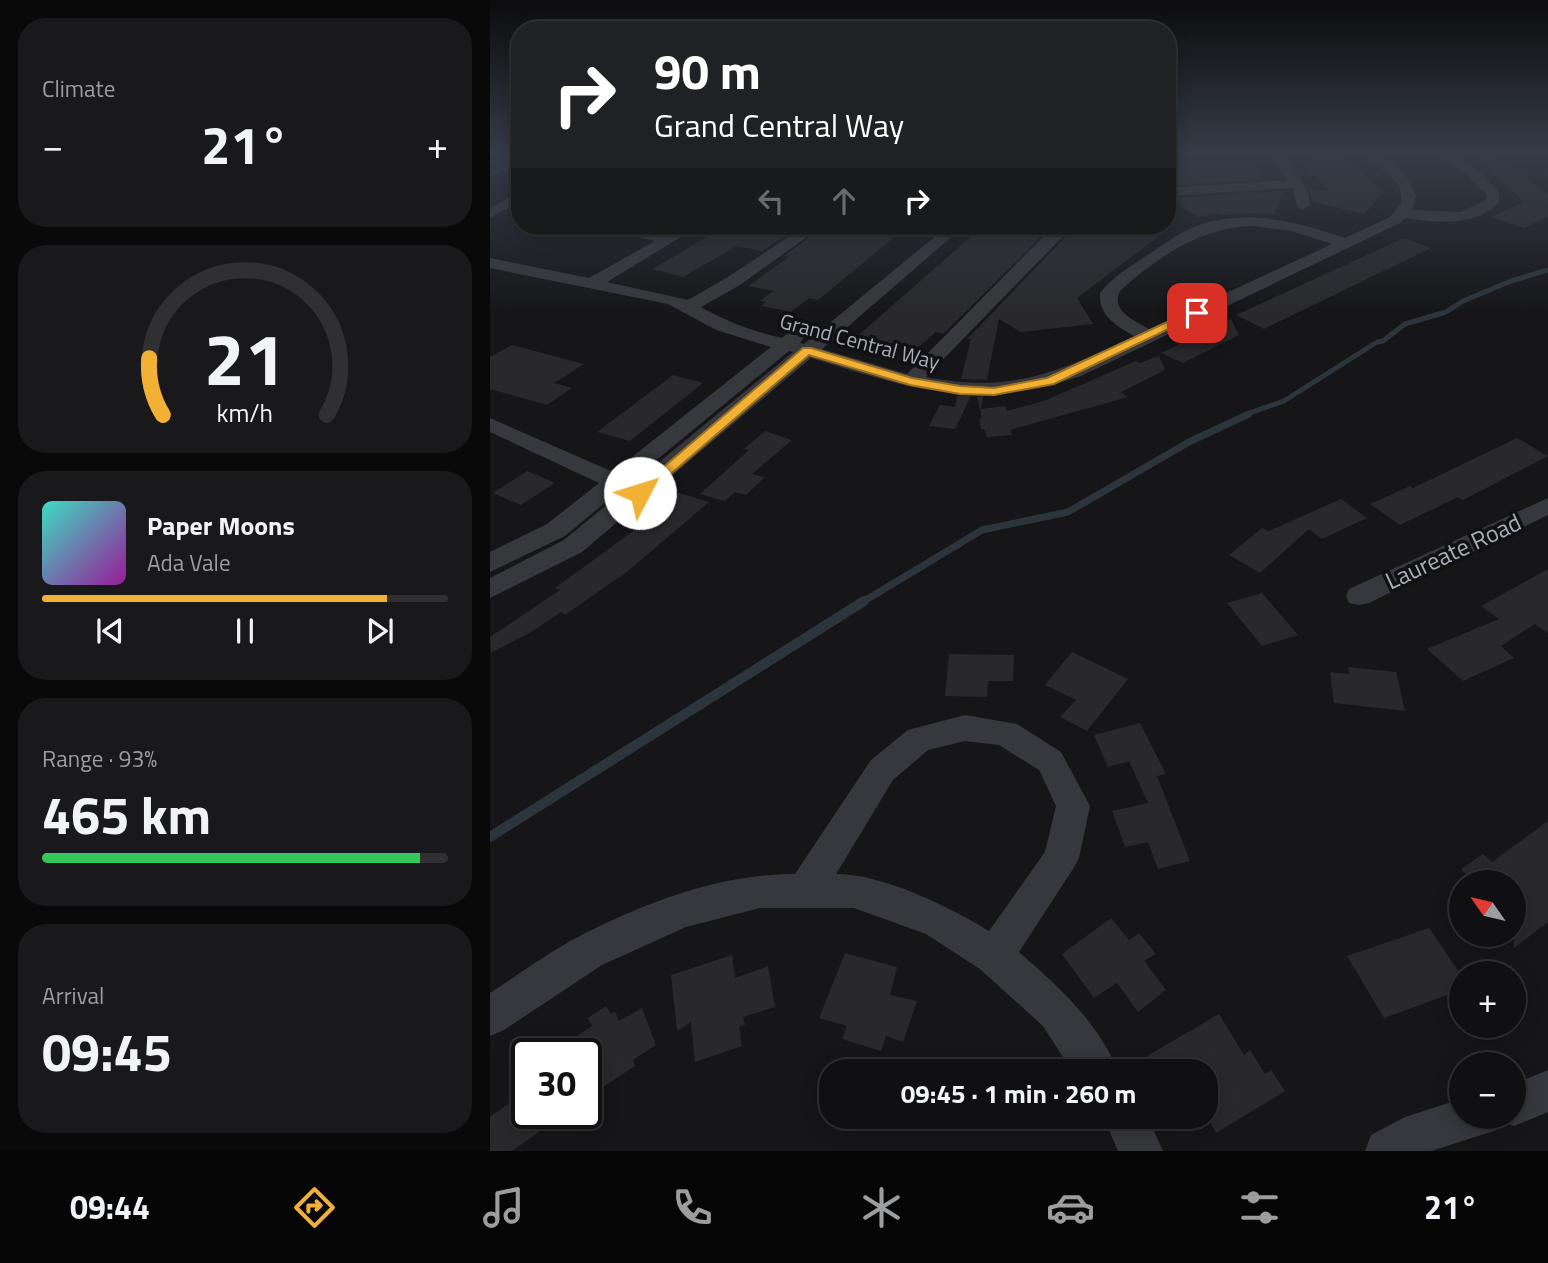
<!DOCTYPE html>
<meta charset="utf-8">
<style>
body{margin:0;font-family:"Titillium Web",sans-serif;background:#19191b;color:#f1f3f6;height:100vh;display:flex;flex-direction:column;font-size:26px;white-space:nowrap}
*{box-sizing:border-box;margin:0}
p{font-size:23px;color:#9c9d9f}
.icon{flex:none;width:38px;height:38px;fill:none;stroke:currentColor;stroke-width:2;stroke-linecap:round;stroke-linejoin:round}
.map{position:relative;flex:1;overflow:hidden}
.drawer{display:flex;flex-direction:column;gap:18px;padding:18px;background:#09090a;width:490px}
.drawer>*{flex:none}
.hud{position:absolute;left:21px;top:21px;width:665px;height:214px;border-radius:28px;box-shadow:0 4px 18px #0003,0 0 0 2px #303032;background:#202124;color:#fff;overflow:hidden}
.needle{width:46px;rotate:304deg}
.controls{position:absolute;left:959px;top:870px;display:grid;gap:14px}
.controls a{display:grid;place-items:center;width:77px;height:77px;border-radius:50%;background:#101012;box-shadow:0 4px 18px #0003,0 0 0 2px #303032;font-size:35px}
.speed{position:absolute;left:21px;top:1038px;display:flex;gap:14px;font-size:35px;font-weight:700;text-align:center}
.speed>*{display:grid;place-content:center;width:91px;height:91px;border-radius:50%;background:#101012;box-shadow:0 4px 18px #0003,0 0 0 2px #303032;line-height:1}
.speed .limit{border:4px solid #111;border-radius:10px;background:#fff;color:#111}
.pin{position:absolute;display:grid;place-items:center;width:60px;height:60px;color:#fff;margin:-30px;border-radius:14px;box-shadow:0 4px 10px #0006}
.me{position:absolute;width:77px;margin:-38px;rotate:50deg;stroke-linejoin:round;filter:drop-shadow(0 0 5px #0008)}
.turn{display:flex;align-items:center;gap:24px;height:147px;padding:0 28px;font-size:32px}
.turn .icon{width:91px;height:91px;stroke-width:2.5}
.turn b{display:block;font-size:49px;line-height:60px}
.lanes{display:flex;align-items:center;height:66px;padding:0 28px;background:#0003;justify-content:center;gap:35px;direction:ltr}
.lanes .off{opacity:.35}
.big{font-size:52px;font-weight:700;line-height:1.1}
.drawer .widget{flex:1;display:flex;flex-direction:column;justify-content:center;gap:10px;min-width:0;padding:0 24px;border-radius:28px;background:#19191b}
.drawer .dial{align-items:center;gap:0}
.dial svg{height:182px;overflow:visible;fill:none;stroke:#303032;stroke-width:7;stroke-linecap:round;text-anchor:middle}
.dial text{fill:#f1f3f6;stroke:none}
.song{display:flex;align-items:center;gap:21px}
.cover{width:84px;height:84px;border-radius:10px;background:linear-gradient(135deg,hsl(170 70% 55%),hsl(300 70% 35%))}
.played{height:7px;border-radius:4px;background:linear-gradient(90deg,#f2b134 85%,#303032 85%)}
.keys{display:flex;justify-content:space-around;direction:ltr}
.heat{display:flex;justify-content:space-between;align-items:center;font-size:38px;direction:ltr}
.charge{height:10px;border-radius:5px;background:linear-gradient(90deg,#34c759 93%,#303032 0)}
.trip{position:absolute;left:329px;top:1059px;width:399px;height:70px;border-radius:28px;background:#101012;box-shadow:0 4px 18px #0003,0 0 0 2px #303032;font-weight:700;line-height:70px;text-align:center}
.dock{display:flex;height:112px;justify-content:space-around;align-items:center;background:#060607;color:#9c9d9f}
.dock .icon{width:49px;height:49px}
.dock .selected{color:#f2b134}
.dock b{font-size:32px;color:#f1f3f6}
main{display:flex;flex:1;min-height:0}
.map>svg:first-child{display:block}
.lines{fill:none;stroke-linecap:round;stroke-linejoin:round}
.stream-far3{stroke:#2c353c;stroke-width:4.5}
.stream-far2{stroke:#2c353c;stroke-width:5}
.stream-far1{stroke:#2c353c;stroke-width:7}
.stream{stroke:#2c353c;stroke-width:10}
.building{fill:#29292c}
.minor{fill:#37383d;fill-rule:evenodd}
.route{fill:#f2b134;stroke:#9d7322;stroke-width:2}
.labels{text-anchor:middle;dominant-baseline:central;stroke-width:7;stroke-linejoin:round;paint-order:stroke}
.far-street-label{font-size:21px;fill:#a8adb8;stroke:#111113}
.street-label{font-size:24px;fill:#a8adb8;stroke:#111113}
</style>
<main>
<section class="drawer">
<div class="widget"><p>Climate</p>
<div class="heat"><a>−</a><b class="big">21°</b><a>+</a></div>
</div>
<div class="widget dial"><svg viewBox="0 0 100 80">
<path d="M14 69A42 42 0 1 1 86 69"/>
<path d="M14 69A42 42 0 0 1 8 44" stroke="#f2b134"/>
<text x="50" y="56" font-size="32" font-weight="700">21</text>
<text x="50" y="72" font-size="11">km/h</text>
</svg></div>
<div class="widget">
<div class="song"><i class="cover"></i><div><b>Paper Moons</b><p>Ada Vale</p></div></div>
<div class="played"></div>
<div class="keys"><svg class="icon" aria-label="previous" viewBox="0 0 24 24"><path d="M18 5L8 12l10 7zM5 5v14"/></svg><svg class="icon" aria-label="pause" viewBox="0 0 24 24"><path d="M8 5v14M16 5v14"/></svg><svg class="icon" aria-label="next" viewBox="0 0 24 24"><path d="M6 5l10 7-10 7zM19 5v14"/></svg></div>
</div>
<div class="widget"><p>Range · 93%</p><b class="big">465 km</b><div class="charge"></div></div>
<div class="widget"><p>Arrival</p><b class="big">09:45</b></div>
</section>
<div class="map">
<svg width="1058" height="1151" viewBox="0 0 1058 1151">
<rect width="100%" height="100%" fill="#161618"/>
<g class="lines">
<polyline class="stream-far3" points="0,174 30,163"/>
<polyline class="stream-far2" points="754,415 794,401 887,342 893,341 915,324 956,312 973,301 1021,281 1058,270"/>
<polyline class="stream-far1" points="371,603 492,530 578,512 699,442 759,414"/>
<polyline class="stream" points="0,837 374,601"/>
</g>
<g class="building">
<polygon points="992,153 1000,153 1035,176 1054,194 1058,192 1058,217 1034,228 1001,217 1034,202 988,158"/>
<polygon points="857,158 893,192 875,214 822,202 820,190 840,190 807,160"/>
<polygon points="681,160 765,162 773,179 685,185"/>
<polygon points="793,191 784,215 765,213 732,215 730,213 708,217 690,206 688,198"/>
<polygon points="236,226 311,226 272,251 247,246 193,277 162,269"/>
<polygon points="334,226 418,226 328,300 319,298 301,312 271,306 276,302 270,301 283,291 258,286 299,257 294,256"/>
<polygon points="493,226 562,226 453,334 446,332 426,349 392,341 387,345 363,340"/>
<polygon points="586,226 682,226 587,298 603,324 531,332 509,319 497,380 471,379 481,339 477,339"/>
<polygon points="914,238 941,248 774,329 746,315"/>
<polygon points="741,319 749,335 693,363 671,353"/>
<polygon points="22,345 94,364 64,383 82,388 57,405 0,389 0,357"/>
<polygon points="669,356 675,370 631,392 638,397 520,430 522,435 497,437 494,429 491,429 489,419 492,418 487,397 493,396 491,409 515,406 517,411 554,401 646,361 650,363"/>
<polygon points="183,375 213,383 140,441 107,432"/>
<polygon points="467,396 481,396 465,429 439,426 450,405 465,407"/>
<polygon points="275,431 302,440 262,474 275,477 256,495 245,492 235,501 210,494 259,450 254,449"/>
<polygon points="1027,438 1058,456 973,500 968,497 910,525 880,504 920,486 923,488"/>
<polygon points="37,471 65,483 31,505 3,493"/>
<polygon points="189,493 219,502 138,571 75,615 71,612 43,631 1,653 0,637 70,590 65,588 172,510 169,509"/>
<polygon points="851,499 877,518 832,539 819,529 770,573 739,555 772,528 779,531"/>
<polygon points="1058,569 1058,633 1045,624 1011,646 1024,658 973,681 937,649 1009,619 991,606"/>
<polygon points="772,593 808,635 772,646 737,603"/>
<polygon points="582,652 638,679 597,731 570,717 586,700 555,685"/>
<polygon points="459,654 524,655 523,681 498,681 497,697 455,696"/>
<polygon points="858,667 906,672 915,711 844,703 840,672 859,674"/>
<polygon points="650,723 676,774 667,776 700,861 668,869 658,842 635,847 622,811 658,803 639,761 618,767 604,735"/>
<polygon points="1058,821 1058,922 1024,948 1024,882 975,882 980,878 971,869 993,854 1002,862"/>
<polygon points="621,918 639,940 649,933 666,954 654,961 676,990 648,1012 627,983 604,998 572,954"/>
<polygon points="939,928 971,975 971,990 894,1018 857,956"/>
<polygon points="355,953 407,967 400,995 427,1001 413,1042 396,1036 391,1051 352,1039 357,1026 329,1018"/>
<polygon points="242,955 245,978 278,966 285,1007 253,1017 255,1025 249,1027 252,1046 205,1062 201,1022 187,1031 181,975"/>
<polygon points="116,1006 121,1014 125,1011 129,1021 152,1008 166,1045 143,1060 145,1066 96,1098 96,1054 61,1054 102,1026 98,1018"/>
<polygon points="729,1014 754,1055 760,1050 775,1074 781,1070 795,1091 726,1133 716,1115 716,1071 666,1071 657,1056"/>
<polygon points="37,1090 37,1113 76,1113 22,1151 0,1151 0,1117"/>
</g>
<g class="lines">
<g class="minor">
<polygon points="710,153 794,153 818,192 820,205 813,209 808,208 802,188 677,196 677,188 797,180 782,156 716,157"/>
<path d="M 870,153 C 894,153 920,171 926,196 L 922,210 L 971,212 L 996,200 L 997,196 L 976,174 L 945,153 C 972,153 993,171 1009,193 L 1009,202 C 987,227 945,223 915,218 L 910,223 L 591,376 C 484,411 424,390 321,358 L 92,552 L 0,598 L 0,578 L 74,540 L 131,493 L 128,492 L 75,536 L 0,572 L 0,552 L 57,524 L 109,483 L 0,432 L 0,418 L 123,472 L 281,347 L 226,330 L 178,304 L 0,268 L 0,258 L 99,278 L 165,241 L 115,229 L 113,226 L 140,226 L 177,234 L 191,226 L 209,226 L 117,282 L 198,300 L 238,277 L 315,226 L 332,226 L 250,285 L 211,307 C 237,322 263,331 292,338 L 298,333 L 312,333 L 314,337 L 310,343 L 314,344 L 458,226 L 474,226 L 332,349 L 417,374 L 560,230 L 566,226 L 583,226 L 436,377 C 522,394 568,372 644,336 C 627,326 608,316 610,293 C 622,277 640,267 656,256 C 670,247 683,237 697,230 C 748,206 805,221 855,238 L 900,217 L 911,203 C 915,177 885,168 870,153 ZM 763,226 L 801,231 L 842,244 L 659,329 C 645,321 620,311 630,291 C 667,257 712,227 763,226 ZM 299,351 L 303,352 L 145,482 L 142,480 Z"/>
<polygon points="30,191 30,201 0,218 0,208"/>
<polygon points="1058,498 1058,515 879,603 869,605 859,603 856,596 859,589"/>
<path d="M 475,715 L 527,724 L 571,752 L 600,806 L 589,858 L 583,869 L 529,952 C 569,987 607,1021 628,1071 L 582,1071 L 553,1026 L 490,969 L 436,934 L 364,908 L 270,908 L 196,927 L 112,965 L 14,1030 L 0,1036 L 0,993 C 28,975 56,954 86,938 C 154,903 229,874 305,874 L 381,760 L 418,730 ZM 475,741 L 509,745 L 549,770 L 566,806 L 555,852 L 499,931 C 458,906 393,874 346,874 L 403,780 L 438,750 Z"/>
<polygon points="1058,1070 1058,1112 1024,1126 1009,1120 1004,1131 941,1151 875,1151 881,1135 915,1117 971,1099 971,1116 1024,1116 1024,1084"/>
<polygon points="613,1116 657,1116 673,1151 628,1151"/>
</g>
</g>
<linearGradient id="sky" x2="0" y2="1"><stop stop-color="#0c0c0d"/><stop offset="0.49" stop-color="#363c48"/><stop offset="1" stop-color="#363c48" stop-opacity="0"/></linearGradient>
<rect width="1058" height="314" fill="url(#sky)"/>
<polygon class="route" points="703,310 712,313 564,384 504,395 470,394 420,385 319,355 155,496 145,496 143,493 313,348 321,348 422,378 470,386 504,388 557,378"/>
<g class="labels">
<g class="far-street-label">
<text transform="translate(370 341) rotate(15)">Grand Central Way</text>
</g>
<g class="street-label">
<text transform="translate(963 551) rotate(-25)">Laureate Road</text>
</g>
</g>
</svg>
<div class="controls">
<a><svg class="needle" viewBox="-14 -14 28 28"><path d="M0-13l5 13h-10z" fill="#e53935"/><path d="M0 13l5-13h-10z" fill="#9c9d9f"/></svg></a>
<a>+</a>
<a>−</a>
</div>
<div class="speed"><div class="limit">30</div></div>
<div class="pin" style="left:707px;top:313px;background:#d93025"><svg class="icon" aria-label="arrive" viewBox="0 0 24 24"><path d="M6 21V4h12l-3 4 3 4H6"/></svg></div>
<svg class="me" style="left:150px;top:493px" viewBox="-20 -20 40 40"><circle r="19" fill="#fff"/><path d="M0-13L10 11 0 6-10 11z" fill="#f2b134"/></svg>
<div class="trip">09:45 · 1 min · 260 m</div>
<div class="hud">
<div class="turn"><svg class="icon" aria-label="right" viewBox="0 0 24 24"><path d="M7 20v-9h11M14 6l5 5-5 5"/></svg><div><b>90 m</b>Grand Central Way</div></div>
<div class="lanes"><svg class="icon off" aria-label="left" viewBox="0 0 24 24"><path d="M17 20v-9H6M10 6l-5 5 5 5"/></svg><svg class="icon off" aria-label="ahead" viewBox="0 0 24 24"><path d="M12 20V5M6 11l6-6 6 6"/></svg><svg class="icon" aria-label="right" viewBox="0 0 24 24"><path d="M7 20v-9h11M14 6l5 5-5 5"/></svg></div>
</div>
</div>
</main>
<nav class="dock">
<b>09:44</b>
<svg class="icon selected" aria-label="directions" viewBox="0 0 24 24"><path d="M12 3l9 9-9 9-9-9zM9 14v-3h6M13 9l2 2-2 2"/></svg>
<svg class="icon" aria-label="music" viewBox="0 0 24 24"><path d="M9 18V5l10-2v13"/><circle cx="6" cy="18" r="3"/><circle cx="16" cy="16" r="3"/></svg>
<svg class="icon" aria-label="phone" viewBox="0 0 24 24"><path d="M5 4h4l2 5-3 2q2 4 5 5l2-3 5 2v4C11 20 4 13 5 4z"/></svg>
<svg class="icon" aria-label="climate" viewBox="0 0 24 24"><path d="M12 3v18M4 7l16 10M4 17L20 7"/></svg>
<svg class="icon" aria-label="car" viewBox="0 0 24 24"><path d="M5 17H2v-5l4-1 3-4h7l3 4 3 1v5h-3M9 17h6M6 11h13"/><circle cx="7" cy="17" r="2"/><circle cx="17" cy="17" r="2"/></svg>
<svg class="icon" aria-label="filters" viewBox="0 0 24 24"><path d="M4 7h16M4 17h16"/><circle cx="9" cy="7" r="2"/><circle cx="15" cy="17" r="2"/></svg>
<b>21°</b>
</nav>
